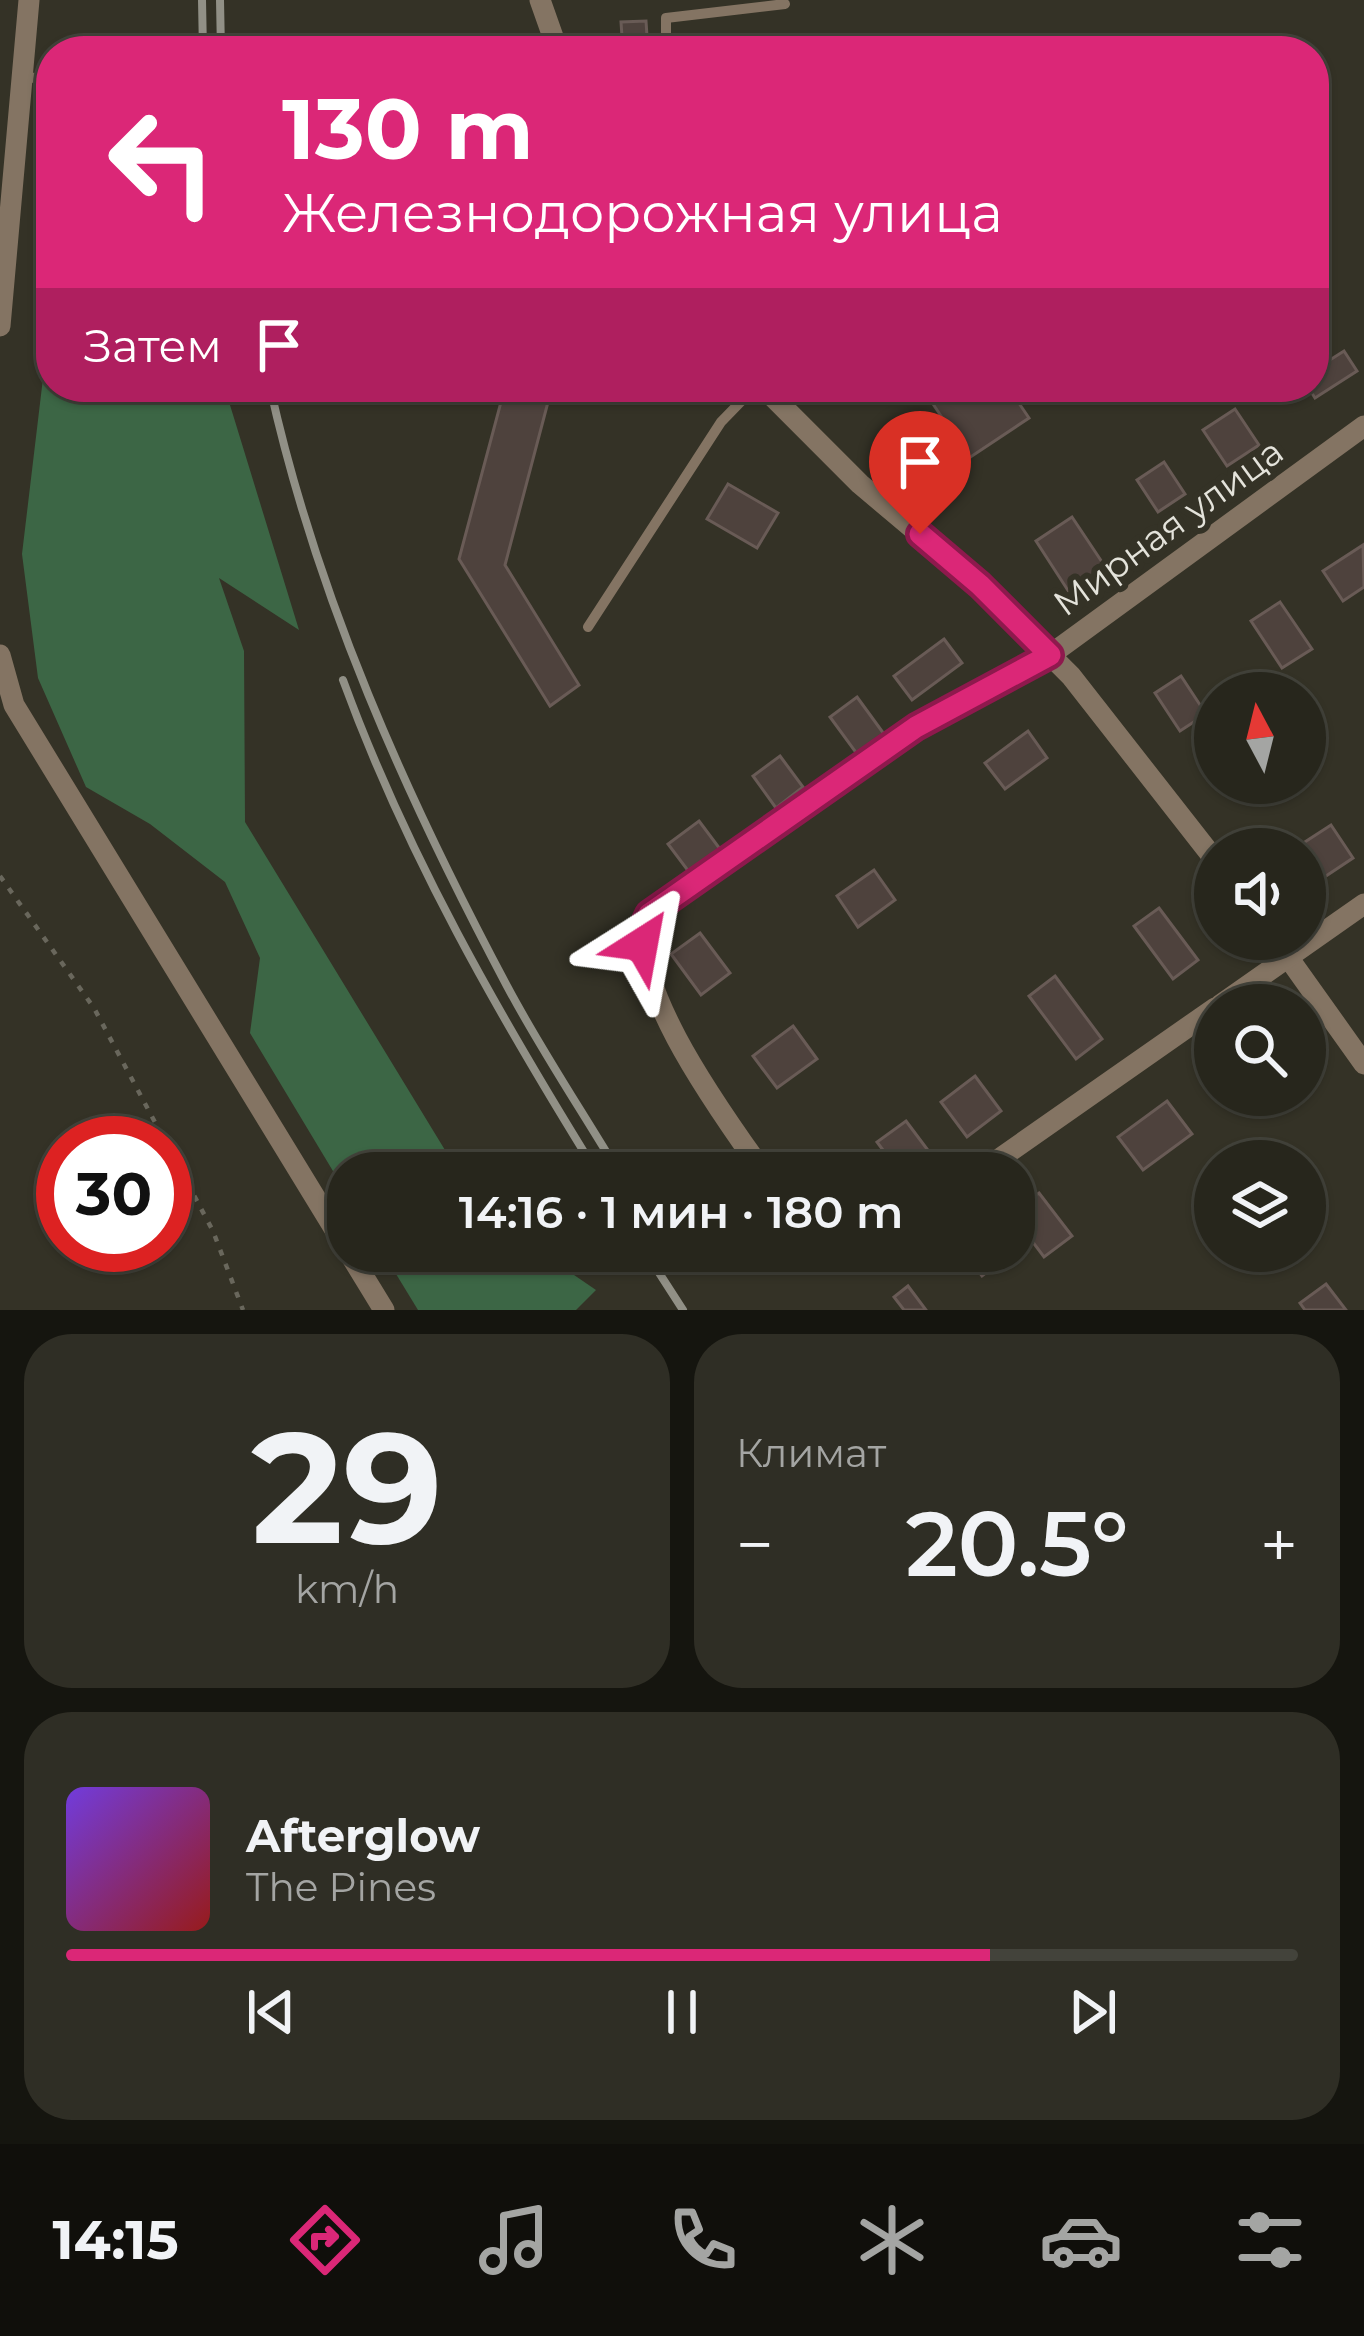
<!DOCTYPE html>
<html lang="ru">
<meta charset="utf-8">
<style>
body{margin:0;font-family:Montserrat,sans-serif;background:#2f2e25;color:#f1f3f6;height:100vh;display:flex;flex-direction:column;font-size:45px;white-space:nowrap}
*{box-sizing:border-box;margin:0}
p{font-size:39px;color:#a4a5a3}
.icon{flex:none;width:66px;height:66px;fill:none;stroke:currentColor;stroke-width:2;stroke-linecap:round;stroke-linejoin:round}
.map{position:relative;height:1310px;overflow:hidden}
.panel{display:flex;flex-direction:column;gap:24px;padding:24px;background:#15150f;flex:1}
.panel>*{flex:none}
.hud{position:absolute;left:36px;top:36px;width:1293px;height:366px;border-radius:48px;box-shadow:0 3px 9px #0004,0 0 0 3px #43433b;background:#db2777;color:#fff;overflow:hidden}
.needle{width:78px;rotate:353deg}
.buttons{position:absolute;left:1194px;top:672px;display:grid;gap:24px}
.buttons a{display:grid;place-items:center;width:132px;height:132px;border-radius:50%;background:#27261c;box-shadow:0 3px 9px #0004,0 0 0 3px #43433b;font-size:60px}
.speed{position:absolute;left:36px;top:1116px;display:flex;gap:24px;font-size:60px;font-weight:700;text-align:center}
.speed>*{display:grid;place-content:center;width:156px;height:156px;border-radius:50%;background:#27261c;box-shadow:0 3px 9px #0004,0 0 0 3px #43433b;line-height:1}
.speed .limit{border:18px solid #d22;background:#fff;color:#111}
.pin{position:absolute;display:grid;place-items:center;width:102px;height:102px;color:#fff;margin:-123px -51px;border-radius:50% 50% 50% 0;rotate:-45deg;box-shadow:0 0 12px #0007}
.pin .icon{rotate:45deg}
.me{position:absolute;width:132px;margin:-66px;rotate:34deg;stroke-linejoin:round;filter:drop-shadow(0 0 9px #0008)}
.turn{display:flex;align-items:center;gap:42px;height:252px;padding:0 48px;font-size:54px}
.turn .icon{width:156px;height:156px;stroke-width:2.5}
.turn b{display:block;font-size:84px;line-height:102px}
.then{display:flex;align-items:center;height:114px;padding:0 48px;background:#0003;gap:24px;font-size:45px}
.big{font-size:90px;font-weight:600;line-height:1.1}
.panel .widget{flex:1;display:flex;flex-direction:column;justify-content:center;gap:18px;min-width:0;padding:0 42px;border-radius:48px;background:#2f2e25}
.panel .dial{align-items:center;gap:0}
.dial b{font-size:156px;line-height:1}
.song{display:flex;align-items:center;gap:36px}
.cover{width:144px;height:144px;border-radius:18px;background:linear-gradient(135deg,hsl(260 70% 55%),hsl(0 70% 35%))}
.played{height:12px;border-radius:6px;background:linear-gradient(90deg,#db2777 75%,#43433b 75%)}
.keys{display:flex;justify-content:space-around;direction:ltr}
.heat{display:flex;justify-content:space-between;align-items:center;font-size:66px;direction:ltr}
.panel .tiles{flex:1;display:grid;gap:24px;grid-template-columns:1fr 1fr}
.widget:last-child{grid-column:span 2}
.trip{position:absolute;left:327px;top:1152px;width:708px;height:120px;border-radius:48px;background:#27261c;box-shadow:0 3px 9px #0004,0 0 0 3px #43433b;font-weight:600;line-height:120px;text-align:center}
.menu{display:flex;height:192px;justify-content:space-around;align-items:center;background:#100f0b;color:#a4a5a3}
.menu .icon{width:84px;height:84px}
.menu .current{color:#db2777}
.menu b{font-size:54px;color:#f1f3f6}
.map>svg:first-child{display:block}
.forest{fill:#3c6645}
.building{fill:#4e423d;stroke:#695b56;stroke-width:3}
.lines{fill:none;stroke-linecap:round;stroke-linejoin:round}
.path{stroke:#69675c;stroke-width:4.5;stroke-dasharray:6 9;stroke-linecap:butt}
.service{stroke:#847463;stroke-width:10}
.minor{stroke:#847463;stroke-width:21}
.rail{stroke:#919086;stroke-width:8}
.route-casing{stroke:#8e194d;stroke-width:30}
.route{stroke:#db2777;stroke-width:21}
.labels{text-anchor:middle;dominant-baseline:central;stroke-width:12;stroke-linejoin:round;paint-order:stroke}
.street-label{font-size:36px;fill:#e4e3db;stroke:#343226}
</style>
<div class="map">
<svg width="1364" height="1310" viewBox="0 0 1364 1310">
<rect width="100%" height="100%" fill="#343226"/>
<g class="forest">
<polygon points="43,151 51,156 51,387 221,387 226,392 299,630 219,578 244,651 245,822 459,1173 348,1173 348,1196 250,1033 260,958 225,882 150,824 86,787 38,678 22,554 49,328 34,164"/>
<polygon points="382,1251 539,1251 596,1290 576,1310 418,1310"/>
</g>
<g class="building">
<polygon points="646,21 648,51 623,51 621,22"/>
<polygon points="1344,351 1357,371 1315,398 1308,387 1314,387 1314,370"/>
<polygon points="505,387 552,387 505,565 579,685 550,706 459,559"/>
<polygon points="951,387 1008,387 1029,418 969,458 931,401"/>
<polygon points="1235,409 1259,445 1227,466 1203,430"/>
<polygon points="1164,462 1185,494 1158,512 1137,480"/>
<polygon points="728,484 778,513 757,548 707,519"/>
<polygon points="1072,517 1106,568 1069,592 1036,541"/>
<polygon points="1363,545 1364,587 1343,601 1323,571"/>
<polygon points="1280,602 1312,649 1282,668 1251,621"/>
<polygon points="944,639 962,663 912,700 894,676"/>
<polygon points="1181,676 1206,714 1180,731 1155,693"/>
<polygon points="857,697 884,734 857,754 830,717"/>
<polygon points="1028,731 1047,758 1005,789 985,763"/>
<polygon points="780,756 803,787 776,808 753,776"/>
<polygon points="699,821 723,853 692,876 668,844"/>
<polygon points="1331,825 1353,858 1305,890 1305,849 1294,849"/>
<polygon points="874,870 895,900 858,927 837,896"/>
<polygon points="1159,908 1198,960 1173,979 1134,926"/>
<polygon points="700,933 730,973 701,995 671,954"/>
<polygon points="1055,976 1102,1039 1076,1059 1029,996"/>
<polygon points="793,1026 817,1059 777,1088 753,1056"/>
<polygon points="975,1076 1001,1111 967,1137 941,1102"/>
<polygon points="1167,1101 1192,1134 1143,1170 1118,1137"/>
<polygon points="906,1121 933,1157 911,1173 900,1173 877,1142"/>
<polygon points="1039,1193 1072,1236 1044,1257 1014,1217 1014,1211"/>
<polygon points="998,1251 1004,1259 982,1276 964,1252"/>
<polygon points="1326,1284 1346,1310 1305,1310 1300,1303"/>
<polygon points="908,1286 926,1310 904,1310 894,1297"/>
</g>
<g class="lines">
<polyline class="path" points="0,876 94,1008 213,1231 243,1310"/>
<g class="service">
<polyline points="666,51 666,18 785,4"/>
<polyline points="22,77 51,79"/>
<polyline points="588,627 721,422 755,387"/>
</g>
<g class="minor">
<polyline points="540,0 558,51"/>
<polyline points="0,326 29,0"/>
<polyline points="763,387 860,484 980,585 1071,676 1215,860"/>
<polyline points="0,655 14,705 384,1310"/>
<polyline points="1275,939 1364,1064"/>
<polyline points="1220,1005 1364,904"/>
<path d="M 764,1173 C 728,1122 619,976 649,914 L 916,727 L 1050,655 L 1364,426"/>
<polyline points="979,1173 1215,1008"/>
<polyline points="836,1251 855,1255 867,1251"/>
</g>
<g class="rail">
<polyline points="202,0 203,51"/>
<polyline points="220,0 221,51"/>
<path d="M 270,387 C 317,598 406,796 507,986 C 541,1050 582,1111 619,1173"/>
<path d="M 343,680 C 407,855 499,1015 597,1173"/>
<polyline points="645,1251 683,1310"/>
</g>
</g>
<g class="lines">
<g class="route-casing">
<polyline id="route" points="642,944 643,927 649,914 916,727 1050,655 980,585 920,534"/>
</g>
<use href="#route" class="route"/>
</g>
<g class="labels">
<g class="street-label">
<text transform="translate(1168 527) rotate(-36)">Мирная улица</text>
</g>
</g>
</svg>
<div class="buttons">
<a><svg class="needle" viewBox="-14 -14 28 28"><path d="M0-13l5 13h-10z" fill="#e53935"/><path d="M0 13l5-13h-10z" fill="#a4a5a3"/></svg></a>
<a><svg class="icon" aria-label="sound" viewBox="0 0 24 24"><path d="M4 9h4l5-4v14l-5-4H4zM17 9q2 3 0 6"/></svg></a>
<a><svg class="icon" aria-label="search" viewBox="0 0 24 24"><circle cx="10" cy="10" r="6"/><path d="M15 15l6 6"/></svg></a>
<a><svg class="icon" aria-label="layers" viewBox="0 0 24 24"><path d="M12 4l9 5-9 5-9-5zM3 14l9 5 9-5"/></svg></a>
</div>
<div class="speed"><div class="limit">30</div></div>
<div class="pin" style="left:920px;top:534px;background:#d93025"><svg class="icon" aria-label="arrive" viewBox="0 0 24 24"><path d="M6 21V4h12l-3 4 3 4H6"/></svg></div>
<svg class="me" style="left:642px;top:944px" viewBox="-20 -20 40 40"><path d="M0-17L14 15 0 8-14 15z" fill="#db2777" stroke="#fff" stroke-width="4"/></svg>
<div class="trip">14:16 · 1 мин · 180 m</div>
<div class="hud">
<div class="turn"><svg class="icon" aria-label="left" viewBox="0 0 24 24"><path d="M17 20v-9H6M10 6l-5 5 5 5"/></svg><div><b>130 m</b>Железнодорожная улица</div></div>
<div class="then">Затем<svg class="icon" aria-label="arrive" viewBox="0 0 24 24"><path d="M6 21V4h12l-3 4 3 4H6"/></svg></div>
</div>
</div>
<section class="panel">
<div class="tiles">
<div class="widget dial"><b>29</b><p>km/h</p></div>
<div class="widget"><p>Климат</p>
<div class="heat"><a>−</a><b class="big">20.5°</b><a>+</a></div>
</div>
<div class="widget">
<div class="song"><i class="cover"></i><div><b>Afterglow</b><p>The Pines</p></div></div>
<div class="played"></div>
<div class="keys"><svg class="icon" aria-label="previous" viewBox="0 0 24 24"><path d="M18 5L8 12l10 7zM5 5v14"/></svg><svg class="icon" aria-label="pause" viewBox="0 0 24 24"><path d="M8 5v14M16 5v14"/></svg><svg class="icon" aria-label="next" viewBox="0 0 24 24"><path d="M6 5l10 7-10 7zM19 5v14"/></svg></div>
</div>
</div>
</section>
<nav class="menu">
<b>14:15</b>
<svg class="icon current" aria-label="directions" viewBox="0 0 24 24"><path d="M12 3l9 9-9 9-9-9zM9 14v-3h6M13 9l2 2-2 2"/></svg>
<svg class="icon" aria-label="music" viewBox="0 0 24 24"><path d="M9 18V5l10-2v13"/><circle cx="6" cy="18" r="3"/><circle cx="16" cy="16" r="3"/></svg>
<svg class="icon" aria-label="phone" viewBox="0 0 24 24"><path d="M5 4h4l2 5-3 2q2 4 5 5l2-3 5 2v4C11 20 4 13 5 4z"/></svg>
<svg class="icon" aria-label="climate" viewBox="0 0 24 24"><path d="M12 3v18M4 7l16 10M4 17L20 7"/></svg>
<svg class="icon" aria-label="car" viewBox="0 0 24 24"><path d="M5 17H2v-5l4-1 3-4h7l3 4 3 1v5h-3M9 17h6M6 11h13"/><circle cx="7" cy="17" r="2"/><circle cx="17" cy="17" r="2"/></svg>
<svg class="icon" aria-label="filters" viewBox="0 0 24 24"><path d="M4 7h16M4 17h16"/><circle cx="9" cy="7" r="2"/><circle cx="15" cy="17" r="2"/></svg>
</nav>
